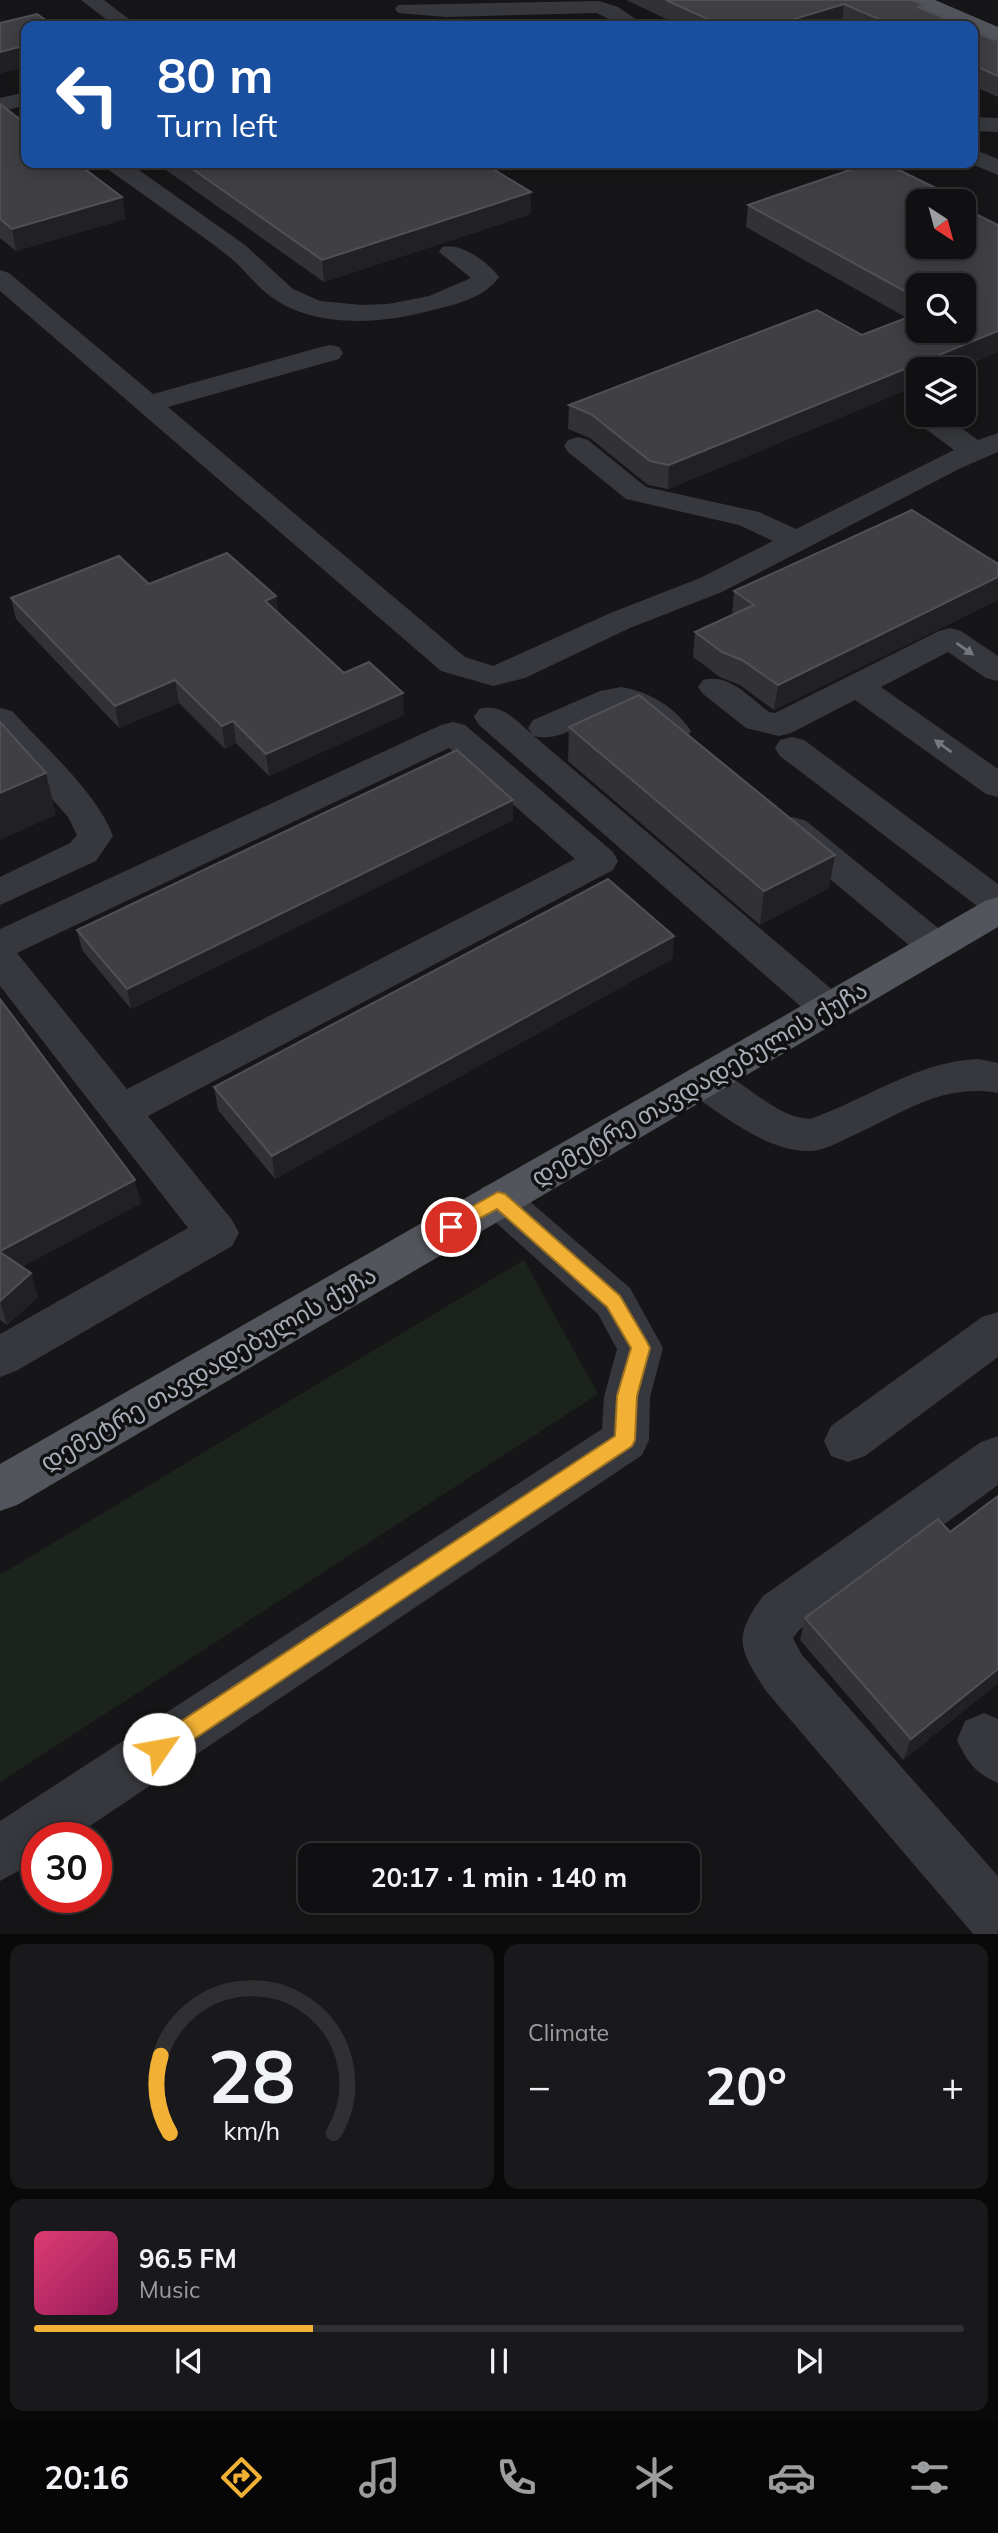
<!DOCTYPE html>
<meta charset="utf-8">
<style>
body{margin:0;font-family:Mulish,"Noto Sans Georgian",sans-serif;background:#19191b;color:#f1f3f6;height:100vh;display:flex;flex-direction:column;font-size:26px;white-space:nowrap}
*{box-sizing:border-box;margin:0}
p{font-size:23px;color:#9c9d9f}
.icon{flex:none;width:38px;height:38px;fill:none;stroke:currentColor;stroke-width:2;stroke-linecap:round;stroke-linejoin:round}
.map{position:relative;height:1934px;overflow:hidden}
.details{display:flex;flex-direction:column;gap:10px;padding:10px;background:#09090a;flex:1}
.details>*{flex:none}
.hud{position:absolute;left:21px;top:21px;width:957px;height:147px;border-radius:14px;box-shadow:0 4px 18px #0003,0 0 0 2px #303032;background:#1a4fa0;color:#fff;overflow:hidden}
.needle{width:46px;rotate:144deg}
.tools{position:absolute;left:906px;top:189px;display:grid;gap:14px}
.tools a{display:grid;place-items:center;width:70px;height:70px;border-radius:14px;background:#101012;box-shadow:0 4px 18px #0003,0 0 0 2px #303032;font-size:35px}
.speed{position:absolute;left:21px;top:1822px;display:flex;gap:14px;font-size:35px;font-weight:700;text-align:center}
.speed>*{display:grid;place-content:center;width:91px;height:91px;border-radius:50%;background:#101012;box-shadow:0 4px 18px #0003,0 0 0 2px #303032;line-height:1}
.speed .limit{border:10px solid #d22;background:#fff;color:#111}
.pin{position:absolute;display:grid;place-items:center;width:60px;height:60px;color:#fff;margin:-30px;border:4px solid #fff;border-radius:50%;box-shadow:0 2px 7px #0007}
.me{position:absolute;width:77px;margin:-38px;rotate:57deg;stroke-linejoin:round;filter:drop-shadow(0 0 5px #0008)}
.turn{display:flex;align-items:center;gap:24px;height:147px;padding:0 21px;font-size:32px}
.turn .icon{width:91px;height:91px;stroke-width:2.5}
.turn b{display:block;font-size:49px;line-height:60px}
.big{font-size:52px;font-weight:700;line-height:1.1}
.details .card{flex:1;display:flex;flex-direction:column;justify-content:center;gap:10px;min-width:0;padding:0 24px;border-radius:14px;background:#19191b}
.details .dial{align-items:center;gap:0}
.dial svg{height:182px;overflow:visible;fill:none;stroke:#303032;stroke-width:7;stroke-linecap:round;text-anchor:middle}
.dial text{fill:#f1f3f6;stroke:none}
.song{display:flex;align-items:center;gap:21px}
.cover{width:84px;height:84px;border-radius:10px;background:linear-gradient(135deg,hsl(340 70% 55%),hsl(330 70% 35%))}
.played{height:7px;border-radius:4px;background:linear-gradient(90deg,#f2b134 30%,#303032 30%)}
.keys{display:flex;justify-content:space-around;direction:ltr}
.heat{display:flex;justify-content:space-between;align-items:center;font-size:38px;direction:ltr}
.details .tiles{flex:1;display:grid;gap:10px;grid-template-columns:1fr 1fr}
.card:last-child{grid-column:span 2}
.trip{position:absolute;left:298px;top:1843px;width:402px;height:70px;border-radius:14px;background:#101012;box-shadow:0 4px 18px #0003,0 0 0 2px #303032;font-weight:700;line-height:70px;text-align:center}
.menu{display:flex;height:112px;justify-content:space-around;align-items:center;background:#060607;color:#9c9d9f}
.menu .icon{width:49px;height:49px}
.menu .selected{color:#f2b134}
.menu b{font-size:32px;color:#f1f3f6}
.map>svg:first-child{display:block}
.green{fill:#1c231d}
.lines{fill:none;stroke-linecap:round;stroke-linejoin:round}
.minor{fill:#37383d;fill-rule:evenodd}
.major{fill:#53555c;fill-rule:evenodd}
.wall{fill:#323236;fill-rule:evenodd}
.shaded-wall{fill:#212124}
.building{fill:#3f3f44;stroke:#4f5156;stroke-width:2}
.oneway{fill:#757881}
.route{fill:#f2b134;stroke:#9d7322;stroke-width:2}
.labels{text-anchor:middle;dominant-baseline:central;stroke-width:7;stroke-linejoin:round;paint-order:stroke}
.street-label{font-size:24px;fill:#a8adb8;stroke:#111113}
</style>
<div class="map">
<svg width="998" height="1935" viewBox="0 0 998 1935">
<rect width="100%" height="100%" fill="#161618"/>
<polygon class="green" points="524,1260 598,1394 0,1782 0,1575"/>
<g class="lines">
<g class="minor">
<polygon points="81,0 104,0 138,26 115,26"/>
<polygon points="599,1 618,7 646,26 622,26 597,13 446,17 398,13 395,9 398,5"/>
<polygon points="26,92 26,105 0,112 0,98"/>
<polygon points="973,117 998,118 998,132 973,131"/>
<polygon points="973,149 998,159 998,175 969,163 973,163"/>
<path d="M 103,163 L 129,163 L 245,245 L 293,289 L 320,301 L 362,305 L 388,304 L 429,296 L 471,278 L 439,252 L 442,247 C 461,242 488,262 499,277 C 484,299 453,305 429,311 C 380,324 318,328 274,299 C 256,287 244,268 227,255 C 188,225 146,197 106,168 Z"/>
<polygon points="0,270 9,273 153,394 321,347 330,345 339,347 343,353 339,359 168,407 465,657 493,666 608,614 700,578 773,541 739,525 626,499 568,452 564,446 568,440 578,437 588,440 646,487 759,512 796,529 954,450 915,421 911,415 915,409 919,408 919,415 943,415 978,440 998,433 998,452 961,468 722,592 630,628 525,678 493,686 441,671 0,291"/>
<path d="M 950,628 L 961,631 L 998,656 L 998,681 L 986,678 L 948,652 L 881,687 L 998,769 L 998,797 L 986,794 L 855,700 L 791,733 L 779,736 L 746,728 L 703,694 L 698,687 L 703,680 C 729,673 749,697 769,712 L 775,713 L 939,631 Z"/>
<path d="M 621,687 C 650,692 675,707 691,731 L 686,739 C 655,747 648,717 621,708 C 593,714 564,744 534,736 L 842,998 L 848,1008 L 842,1018 L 828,1022 L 814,1018 L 479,725 L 474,717 L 479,709 C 503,703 515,720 532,734 L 528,728 L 533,720 L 600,691 Z"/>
<path d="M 0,708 L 12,711 C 44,746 97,793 113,836 L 96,861 L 0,905 L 0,877 L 70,843 L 77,835 L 68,817 L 0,740 Z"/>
<path d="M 453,722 L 465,725 L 613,852 L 618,861 L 613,870 L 148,1116 L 232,1220 L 239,1233 L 232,1246 L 16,1371 L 0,1377 L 0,1334 L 188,1228 L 0,986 L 0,929 L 441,725 ZM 449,748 L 575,859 L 127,1089 L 17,953 Z"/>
<polygon points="792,737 804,740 998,884 998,916 985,912 780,756 775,748 780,740"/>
<polygon points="793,817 806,821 948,936 954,946 948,956 935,960 922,956 780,837 775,829 780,821"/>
<path d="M 978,1059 L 998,1063 L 998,1093 C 941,1083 902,1114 852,1136 C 839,1142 822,1152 807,1151 C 764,1150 722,1114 688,1092 L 682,1081 L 688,1070 C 692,1069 699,1066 703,1066 C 734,1068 771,1118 810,1119 C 868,1099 915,1062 978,1059 Z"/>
<polygon points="498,1182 513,1187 630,1288 663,1348 650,1397 649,1440 642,1455 72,1838 37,1838 37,1861 0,1881 0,1821 602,1429 604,1397 617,1349 598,1314 483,1211 477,1199 483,1187"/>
<polygon points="998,1312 998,1357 865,1456 848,1462 831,1456 824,1441 831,1426 982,1317"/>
<path d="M 998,1436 L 998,1485 L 799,1630 L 793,1638 L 802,1655 L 998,1876 L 998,1935 L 974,1935 L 766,1691 C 739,1649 732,1638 763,1596 L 981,1442 Z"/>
<path d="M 984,1713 L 998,1719 L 998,1783 C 976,1774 967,1762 957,1740 L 965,1721 Z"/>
</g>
<g class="major">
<polygon points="908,0 935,0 998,27 998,41 973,32 973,26 961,26 911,4"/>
<polygon points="998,897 998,927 17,1505 0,1511 0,1464 985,901"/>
</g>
</g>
<g class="wall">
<polygon points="626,0 912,0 924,10 962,26 850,26 842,23 831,26 681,26"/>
<polygon points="26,26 26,71 22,68 0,73"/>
<polygon points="973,31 994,40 998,38 998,97 973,86"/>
<polygon points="0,104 122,197 125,219 16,251 0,238"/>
<polygon points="156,163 483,163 531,214 324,282"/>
<path d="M 919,201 L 998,225 L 998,352 L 668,489 L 648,485 L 590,438 L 568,429 L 569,405 L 862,335 L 907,318 L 746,227 L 748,205 ZM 919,285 L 964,331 L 919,331 Z"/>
<polygon points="998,564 998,600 774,710 740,685 720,677 693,657 695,632 732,615 734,591"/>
<polygon points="149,584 276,596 278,613 344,673 404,715 269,776 236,743 225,749 179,703 119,728 16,619 11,598"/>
<polygon points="569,727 829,888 760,925 568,761"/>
<polygon points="513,820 131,1009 82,950 77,930"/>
<polygon points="674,936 672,959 275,1179 218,1110 214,1087"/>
<polygon points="0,999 141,1203 22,1267 31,1273 38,1297 7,1325 0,1320"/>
<polygon points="805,1618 998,1683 903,1760 800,1640"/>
</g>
<g class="shaded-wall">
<polygon points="844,4 842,23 831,26 771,26"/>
<polygon points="19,47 22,68 0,73 0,52"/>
<polygon points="531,192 531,214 324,282 322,260"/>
<polygon points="122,197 125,219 16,251 12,229"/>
<polygon points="998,331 998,352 956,369 919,369 919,385 668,489 669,465"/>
<polygon points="998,577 998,600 774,710 778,685"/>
<polygon points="276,596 278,618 265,601"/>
<polygon points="175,680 179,703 119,728 115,706"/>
<polygon points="403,693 404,715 269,776 266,754"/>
<polygon points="233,721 236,743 225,749 222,726"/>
<polygon points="46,773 56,815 0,840 0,793"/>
<polygon points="513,800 513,820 131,1009 127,989"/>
<polygon points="835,855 829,888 760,925 764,891"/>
<polygon points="674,936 672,959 275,1179 272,1156"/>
<polygon points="135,1180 141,1203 7,1275 0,1251"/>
<polygon points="31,1273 38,1297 7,1325 0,1301"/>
<polygon points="998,1669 998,1683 903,1760 911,1739"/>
</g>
<g class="building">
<polygon points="666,0 912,0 924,5 918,7 962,26 895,26 844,4 771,26 723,26"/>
<polygon points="37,14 54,26 26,26 26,52 19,47 0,52 0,23"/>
<polygon points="478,20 489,26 456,26"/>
<polygon points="973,31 994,40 998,38 998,76 973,65"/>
<polygon points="0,104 26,124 26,163 77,163 122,197 12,229 0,219"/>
<polygon points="184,163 483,163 531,192 322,260"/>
<polygon points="870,163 885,163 962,201 919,201 919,247 964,247 964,208 998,225 998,331 669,465 650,461 591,414 569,405 817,310 862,335 919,313 919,331 964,331 964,285 919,285 919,299 748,205"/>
<polygon points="912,510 998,564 998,577 778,685 742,660 722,652 695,632 754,605 734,591"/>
<polygon points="227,553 276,596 265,601 344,673 369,662 403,693 266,754 233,721 222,726 175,680 115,706 11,598 119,556 149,584"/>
<polygon points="639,695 835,855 764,891 569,727"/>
<polygon points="0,722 46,773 0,793"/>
<polygon points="457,750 513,800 127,989 77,930"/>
<polygon points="608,879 674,936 272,1156 214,1087"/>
<polygon points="0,999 135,1180 0,1251"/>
<polygon points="0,1252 31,1273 0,1301"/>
<polygon points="998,1496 998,1669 911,1739 805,1618 938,1519 950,1532"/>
</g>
<defs><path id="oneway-solid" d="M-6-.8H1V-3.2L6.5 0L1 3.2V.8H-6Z" transform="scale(1.75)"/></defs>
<g class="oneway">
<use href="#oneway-solid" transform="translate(965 649) rotate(35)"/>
<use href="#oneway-solid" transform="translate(943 746) rotate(-144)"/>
</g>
<polygon class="route" points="498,1192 505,1194 620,1296 647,1342 650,1348 637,1396 635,1440 632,1446 167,1757 159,1760 151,1757 148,1749 151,1741 615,1436 617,1396 631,1348 607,1307 497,1209 451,1234 444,1232 442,1227 444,1222"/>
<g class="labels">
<g class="street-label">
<text transform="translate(699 1083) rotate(-30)">დემეტრე თავდადებულის ქუჩა</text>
<text transform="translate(208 1368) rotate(-30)">დემეტრე თავდადებულის ქუჩა</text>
</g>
</g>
</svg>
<div class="tools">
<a><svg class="needle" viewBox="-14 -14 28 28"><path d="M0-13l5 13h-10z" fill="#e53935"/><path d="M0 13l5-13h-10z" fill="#9c9d9f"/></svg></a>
<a><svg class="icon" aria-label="search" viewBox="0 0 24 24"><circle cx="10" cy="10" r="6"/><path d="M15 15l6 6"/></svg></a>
<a><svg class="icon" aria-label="layers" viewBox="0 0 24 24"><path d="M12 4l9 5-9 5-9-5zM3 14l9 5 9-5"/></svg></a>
</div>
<div class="speed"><div class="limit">30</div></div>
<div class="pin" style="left:451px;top:1227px;background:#d93025"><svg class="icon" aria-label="arrive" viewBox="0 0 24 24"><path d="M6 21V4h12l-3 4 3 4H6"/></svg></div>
<svg class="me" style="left:159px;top:1749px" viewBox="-20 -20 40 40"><circle r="19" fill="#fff"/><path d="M0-13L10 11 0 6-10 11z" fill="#f2b134"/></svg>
<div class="trip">20:17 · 1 min · 140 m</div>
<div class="hud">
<div class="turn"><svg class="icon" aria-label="left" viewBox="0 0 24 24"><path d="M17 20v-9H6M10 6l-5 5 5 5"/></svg><div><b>80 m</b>Turn left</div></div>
</div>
</div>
<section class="details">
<div class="tiles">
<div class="card dial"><svg viewBox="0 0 100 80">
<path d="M14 69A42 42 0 1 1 86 69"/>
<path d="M14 69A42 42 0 0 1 10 35" stroke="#f2b134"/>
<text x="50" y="56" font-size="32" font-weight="700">28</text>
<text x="50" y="72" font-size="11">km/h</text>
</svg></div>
<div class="card"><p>Climate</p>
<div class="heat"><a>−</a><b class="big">20°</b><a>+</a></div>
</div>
<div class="card">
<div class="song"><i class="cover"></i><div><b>96.5 FM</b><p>Music</p></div></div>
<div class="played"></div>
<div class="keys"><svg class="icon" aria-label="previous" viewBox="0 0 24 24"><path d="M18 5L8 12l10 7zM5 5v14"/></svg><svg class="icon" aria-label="pause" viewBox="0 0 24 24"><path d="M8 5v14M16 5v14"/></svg><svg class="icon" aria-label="next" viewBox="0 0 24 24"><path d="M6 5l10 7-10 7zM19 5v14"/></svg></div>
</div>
</div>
</section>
<nav class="menu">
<b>20:16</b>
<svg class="icon selected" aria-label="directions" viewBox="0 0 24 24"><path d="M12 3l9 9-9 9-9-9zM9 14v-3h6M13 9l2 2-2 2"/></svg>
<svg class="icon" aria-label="music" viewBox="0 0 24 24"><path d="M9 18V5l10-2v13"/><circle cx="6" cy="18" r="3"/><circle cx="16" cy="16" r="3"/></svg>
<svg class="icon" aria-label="phone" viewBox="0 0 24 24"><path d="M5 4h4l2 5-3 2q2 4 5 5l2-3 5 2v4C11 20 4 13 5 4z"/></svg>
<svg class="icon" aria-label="climate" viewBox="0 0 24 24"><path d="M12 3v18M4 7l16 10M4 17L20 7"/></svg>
<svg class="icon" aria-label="car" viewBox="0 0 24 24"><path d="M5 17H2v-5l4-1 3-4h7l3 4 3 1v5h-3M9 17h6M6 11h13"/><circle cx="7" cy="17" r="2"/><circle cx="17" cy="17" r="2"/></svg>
<svg class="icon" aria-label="filters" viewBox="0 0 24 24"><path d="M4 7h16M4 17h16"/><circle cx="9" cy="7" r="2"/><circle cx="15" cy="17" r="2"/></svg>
</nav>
